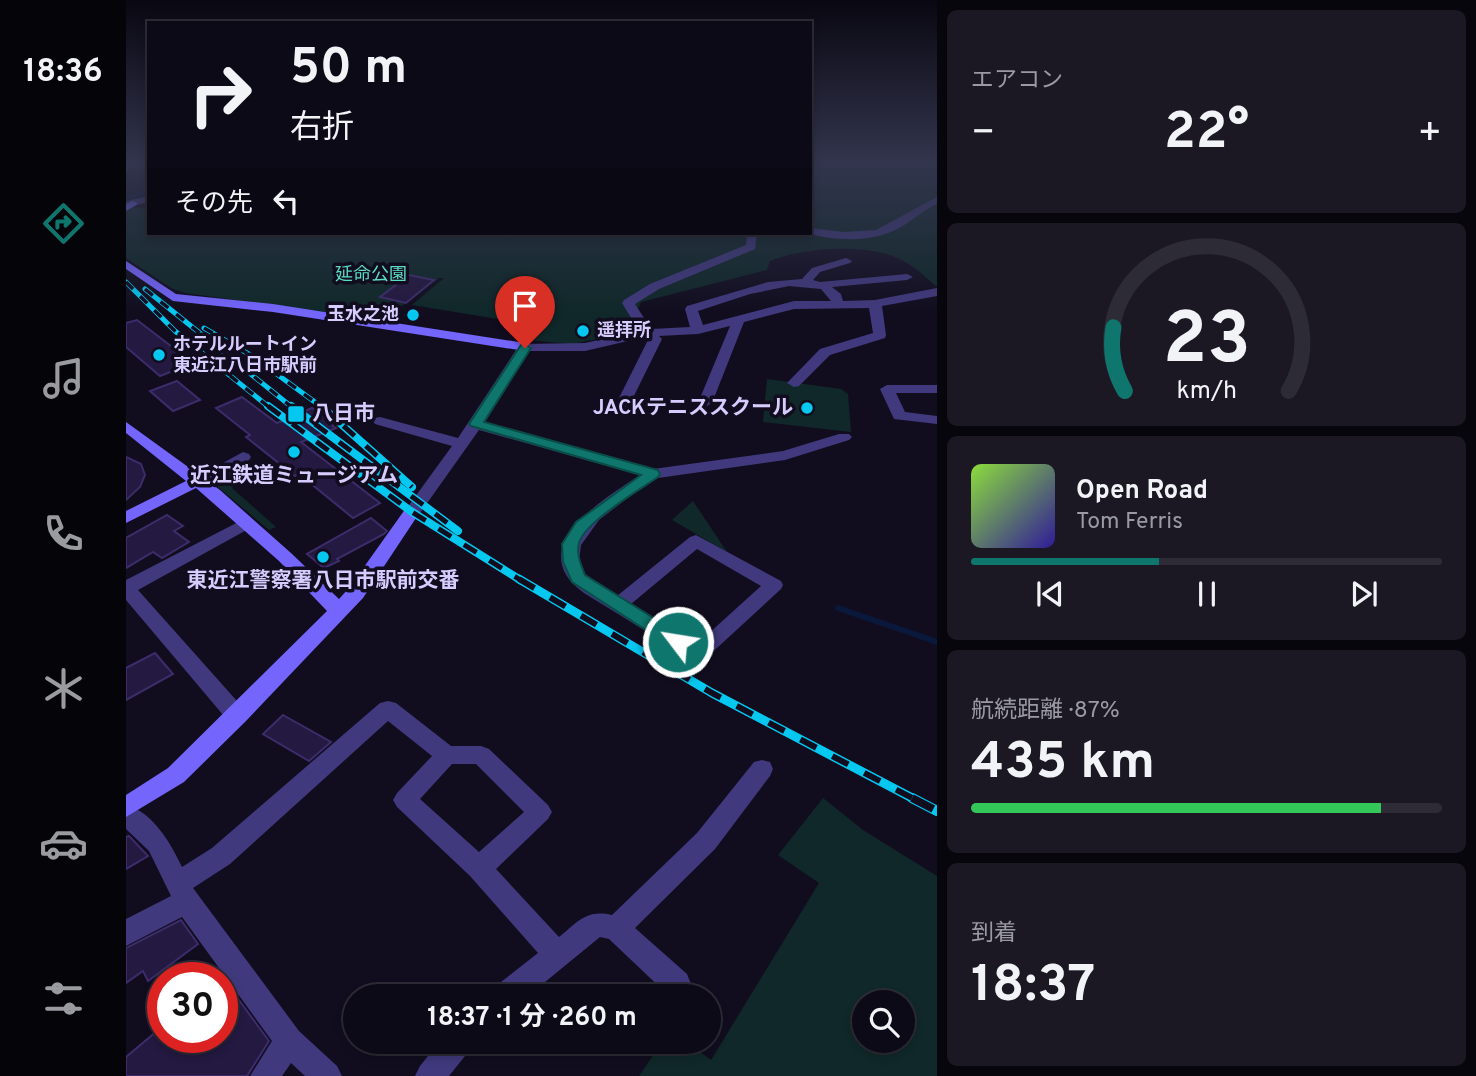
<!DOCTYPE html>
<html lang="ja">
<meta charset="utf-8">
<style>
body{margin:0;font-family:Overpass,"Noto Sans JP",sans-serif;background:#1b1824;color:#f1f3f6;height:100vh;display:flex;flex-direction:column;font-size:26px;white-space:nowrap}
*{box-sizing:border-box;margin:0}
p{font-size:23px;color:#9a9aa1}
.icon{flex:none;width:38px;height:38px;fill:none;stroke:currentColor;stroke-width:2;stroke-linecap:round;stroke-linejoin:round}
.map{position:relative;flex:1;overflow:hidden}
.details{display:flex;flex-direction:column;gap:10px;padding:10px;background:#07060d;width:539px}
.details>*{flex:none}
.banner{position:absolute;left:21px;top:21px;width:665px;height:214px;border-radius:0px;box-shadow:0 4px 10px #0003,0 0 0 2px #2d2b36;background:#0d0a17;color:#f1f3f6;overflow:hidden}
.buttons{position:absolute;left:726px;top:990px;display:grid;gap:14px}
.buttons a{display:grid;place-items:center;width:63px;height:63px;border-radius:50%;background:#0d0a17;box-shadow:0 4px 10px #0003,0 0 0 2px #2d2b36;font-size:35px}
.speed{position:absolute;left:21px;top:962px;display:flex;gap:14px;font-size:35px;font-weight:700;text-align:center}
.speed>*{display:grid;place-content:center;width:91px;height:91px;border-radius:50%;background:#0d0a17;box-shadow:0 4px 10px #0003,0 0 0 2px #2d2b36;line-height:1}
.speed .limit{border:10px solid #d22;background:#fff;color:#111}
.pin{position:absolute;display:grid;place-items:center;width:60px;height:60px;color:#fff;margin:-72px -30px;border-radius:50% 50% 50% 0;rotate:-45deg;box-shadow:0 0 7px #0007}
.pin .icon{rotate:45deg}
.me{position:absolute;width:77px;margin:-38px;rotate:301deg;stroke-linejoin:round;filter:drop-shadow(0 0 5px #0008)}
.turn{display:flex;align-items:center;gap:24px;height:147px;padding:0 28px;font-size:32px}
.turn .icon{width:91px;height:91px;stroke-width:2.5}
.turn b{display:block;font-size:49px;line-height:60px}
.then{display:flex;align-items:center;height:66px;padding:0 28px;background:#0003;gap:14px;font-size:26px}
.big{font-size:52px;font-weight:700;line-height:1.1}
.details .tile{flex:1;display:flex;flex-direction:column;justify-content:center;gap:10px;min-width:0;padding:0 24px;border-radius:10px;background:#1b1824}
.details .dial{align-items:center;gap:0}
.dial svg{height:182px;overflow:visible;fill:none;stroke:#2d2b36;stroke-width:7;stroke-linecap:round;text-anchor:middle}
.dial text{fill:#f1f3f6;stroke:none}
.song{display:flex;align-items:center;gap:21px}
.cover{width:84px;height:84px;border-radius:10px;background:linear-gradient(135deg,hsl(90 70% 55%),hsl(250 70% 35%))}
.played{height:7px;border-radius:4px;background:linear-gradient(90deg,#0f766e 40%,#2d2b36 40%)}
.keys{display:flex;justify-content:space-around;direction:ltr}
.heat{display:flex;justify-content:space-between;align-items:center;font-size:38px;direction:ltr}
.charge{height:10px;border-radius:5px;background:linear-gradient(90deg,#34c759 87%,#2d2b36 0)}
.trip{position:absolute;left:217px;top:984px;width:378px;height:70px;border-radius:35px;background:#0d0a17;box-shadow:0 4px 10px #0003,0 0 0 2px #2d2b36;font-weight:700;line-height:70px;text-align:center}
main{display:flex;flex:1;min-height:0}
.tab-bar{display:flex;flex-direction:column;width:126px;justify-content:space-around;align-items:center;background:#050409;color:#9a9aa1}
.tab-bar .icon{width:49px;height:49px}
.tab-bar .current{color:#0f766e}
.tab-bar b{font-size:32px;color:#f1f3f6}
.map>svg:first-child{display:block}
.green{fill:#102829;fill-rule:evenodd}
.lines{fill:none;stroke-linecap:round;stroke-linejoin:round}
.stream-far1{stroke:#0a183b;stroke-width:3.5}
.stream{stroke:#0a183b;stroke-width:6}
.building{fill:#241940;stroke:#3d2c6b;stroke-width:2}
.street{fill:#40397d;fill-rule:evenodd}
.secondary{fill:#7465fc;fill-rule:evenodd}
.rail-far3-casing{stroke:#05c8f1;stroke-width:5}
.rail-far2-casing{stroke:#05c8f1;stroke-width:8}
.rail-far1-casing{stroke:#05c8f1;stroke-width:9}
.rail-casing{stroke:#05c8f1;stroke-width:10}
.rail-far3{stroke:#110d1f;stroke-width:3.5;stroke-dasharray:10;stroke-linecap:butt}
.rail-far2{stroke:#110d1f;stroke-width:5;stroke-dasharray:15;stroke-linecap:butt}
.rail-far1{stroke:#110d1f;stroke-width:6;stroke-dasharray:18;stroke-linecap:butt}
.rail{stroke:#110d1f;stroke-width:8;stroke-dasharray:24;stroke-linecap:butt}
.route{fill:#0f766e;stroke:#0a4d48;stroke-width:2}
.poi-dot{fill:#05c8f1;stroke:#110d1f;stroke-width:2.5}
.labels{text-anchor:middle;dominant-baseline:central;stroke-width:7;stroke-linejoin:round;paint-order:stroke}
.far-park-label{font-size:18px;fill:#5adcc5;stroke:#110d1f}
.far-poi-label{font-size:18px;font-weight:bold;fill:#d6ccfe;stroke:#110d1f;text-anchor:start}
.poi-label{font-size:21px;font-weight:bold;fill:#d6ccfe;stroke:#110d1f}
</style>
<main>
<nav class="tab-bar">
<b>18:36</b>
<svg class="icon current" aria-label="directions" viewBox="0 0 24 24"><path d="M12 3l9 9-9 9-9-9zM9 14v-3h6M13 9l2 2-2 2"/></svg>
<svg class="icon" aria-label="music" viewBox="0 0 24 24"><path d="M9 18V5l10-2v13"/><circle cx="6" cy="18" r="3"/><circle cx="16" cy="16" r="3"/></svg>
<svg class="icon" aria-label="phone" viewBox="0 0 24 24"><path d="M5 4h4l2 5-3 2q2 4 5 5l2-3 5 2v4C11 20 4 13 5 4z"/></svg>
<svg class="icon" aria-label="climate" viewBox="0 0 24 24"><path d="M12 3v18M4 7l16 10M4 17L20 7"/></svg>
<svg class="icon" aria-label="car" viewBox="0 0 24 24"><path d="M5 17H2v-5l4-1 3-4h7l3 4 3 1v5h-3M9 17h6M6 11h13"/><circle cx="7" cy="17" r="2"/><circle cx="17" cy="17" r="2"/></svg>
<svg class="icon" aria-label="filters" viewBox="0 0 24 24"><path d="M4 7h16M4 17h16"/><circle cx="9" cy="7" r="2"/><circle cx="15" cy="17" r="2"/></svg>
</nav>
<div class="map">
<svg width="811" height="1076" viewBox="0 0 811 1076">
<rect width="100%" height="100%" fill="#110d1f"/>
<g class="green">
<path d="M 684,162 L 811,162 L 811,287 C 801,279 792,269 781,263 C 749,242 678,247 644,261 L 641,270 L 515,302 L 506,323 L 487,322 L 489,336 L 445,344 L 400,340 L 409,325 L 286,305 L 318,278 L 313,278 L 257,320 L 59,293 L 45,288 L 0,258 L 0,210 L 7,207 L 23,209 L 23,233 L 684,233 Z"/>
<polygon points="641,379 715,389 722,394 725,432 637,422"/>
<polygon points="109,467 119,475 106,488 150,527 143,530 87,483 89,478"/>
<polygon points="567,501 601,552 546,520"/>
<path d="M 697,798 L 737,830 L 811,876 L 811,1076 L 513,1076 L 537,1041 L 559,1041 L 585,1060 L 693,883 L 652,855 ZM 738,1003 L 777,1003 L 777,1041 L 738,1041 Z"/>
</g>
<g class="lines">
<polyline class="stream-far1" points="0,198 23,192"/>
<polyline class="stream" points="712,608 811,642"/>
</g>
<g class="building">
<polygon points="283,275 308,280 280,303 254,297"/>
<polygon points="11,320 67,363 34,376 0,347 0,323"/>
<polygon points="51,381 74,400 47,411 24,391"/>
<polygon points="116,397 151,423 186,408 208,424 205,425 210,428 175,442 254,503 227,518 173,474 169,476 120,437 124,435 90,408"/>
<polygon points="0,457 15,464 19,475 14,487 0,500"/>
<polygon points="41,515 57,526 48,531 63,542 36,558 27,552 0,568 0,538"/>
<polygon points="245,518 261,531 258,534 211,559 213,561 198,568 181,554"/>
<polygon points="29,653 47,674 0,700 0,668"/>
<polygon points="157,715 205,742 183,761 137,734"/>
<polygon points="3,836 22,856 0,869 0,837"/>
<polygon points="55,920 72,944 22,981 17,971 0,983 0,948"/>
<polygon points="96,977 143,1041 121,1076 0,1076 0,1057 37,1026 37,1038 96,1038"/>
</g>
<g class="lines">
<g class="street">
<polygon points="5,162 18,162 0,171 0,165"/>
<polygon points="23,196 23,202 0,207 0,201"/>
<path d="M 811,197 L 811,204 C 797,210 786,221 773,228 C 747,243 708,241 680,233 L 684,233 L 684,228 L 718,232 L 750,230 Z"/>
<path d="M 621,233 L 631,233 L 629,249 L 533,289 L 509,304 L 525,329 L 564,327 L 559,309 L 561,306 L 642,282 L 676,279 L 686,268 L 720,258 L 726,261 L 724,263 L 694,272 L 687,280 L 694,282 L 781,274 L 787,277 L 781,280 L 706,287 L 715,294 L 717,301 L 749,300 L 811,288 L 811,296 L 756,306 L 760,335 L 759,338 L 704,355 L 673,386 L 668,387 L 661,383 L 694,349 L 747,333 L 743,308 L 668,309 L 618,322 L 586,403 L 579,407 L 572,403 L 604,326 L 572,334 L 533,336 L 536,339 L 503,406 L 496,410 L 489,406 L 522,340 L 519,337 L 459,351 L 403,351 L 359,422 L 527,469 L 657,451 L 713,434 L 723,434 L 726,437 L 723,440 L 659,460 L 532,478 L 504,496 L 473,520 L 455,545 L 453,561 L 459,574 L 491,596 L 564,537 L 570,535 L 655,581 L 657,585 L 655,589 L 579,659 L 572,661 L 565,659 L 458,593 C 395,548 478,499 514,475 L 353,430 L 292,516 L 280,516 L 278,512 L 326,446 L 249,424 L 247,421 L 249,418 L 254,417 L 332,438 L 394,344 L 459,343 L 513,331 L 496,303 L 498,300 L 524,284 L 620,245 ZM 663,286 L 695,289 L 705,301 L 668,301 L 577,325 L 572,311 L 624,294 ZM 571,549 L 635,586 L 571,644 L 505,604 Z"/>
<polygon points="761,385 811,385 811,393 770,393 779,412 811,416 811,424 768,419 754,389"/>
<polygon points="117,452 123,454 125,457 123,460 76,485 64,485 62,482"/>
<polygon points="120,518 126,519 129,523 126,527 12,590 119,710 122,716 119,722 111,724 103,722 0,600 0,580"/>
<path d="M 262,701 L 270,703 L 325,746 L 355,746 L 363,749 L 422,805 L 426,812 L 422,819 L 370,869 L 433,937 C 452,922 460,909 486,915 L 571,833 L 628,762 L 636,760 L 644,762 L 647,769 L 644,776 L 589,849 L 509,928 L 561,974 L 565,984 L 561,994 L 541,994 L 483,939 L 474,937 L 402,996 L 366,996 L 370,986 L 412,953 L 344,876 L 271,807 L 267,800 L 271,793 L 306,756 L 262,721 L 104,864 L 67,888 L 173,1031 L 211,1066 L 216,1076 L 179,1076 L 165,1063 L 156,1076 L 124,1076 L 146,1041 L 56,917 L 0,946 L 0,919 L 45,896 L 23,851 L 0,829 L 0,804 C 28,814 44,842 56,867 L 86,848 L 254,703 ZM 326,764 L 350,764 L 398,812 L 353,852 L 294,799 Z"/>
<polygon points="314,1041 347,1041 343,1051 323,1076 289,1076 294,1066"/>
</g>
<g class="secondary">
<polygon points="7,201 12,204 0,211 0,204"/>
<polygon points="0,261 50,294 147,304 399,343 406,347 399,351 147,312 47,301 0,269"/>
<polygon points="0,422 94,490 165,553 213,599 223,588 280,508 286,507 294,512 237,598 119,722 58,782 0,817 0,795 42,768 201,611 153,561 70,488 0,523 0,511 60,481 0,433"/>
</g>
<g class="rail-far3-casing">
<g id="rail-far3">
<polyline points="0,282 49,331 144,408"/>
<polyline points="19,289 167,408"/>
<polyline points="78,328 126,356 197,408"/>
</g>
</g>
<g class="rail-far2-casing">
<g id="rail-far2">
<polyline points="142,406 286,512 396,581"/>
<polyline points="165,406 332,531"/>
<polyline points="195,406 286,487"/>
</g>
</g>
<g class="rail-far1-casing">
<polyline id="rail-far1" points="393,579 586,693 790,800"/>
</g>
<g class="rail-casing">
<polyline id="rail" points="786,798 811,811"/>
</g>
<use href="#rail-far3" class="rail-far3"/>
<use href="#rail-far2" class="rail-far2"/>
<use href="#rail-far1" class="rail-far1"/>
<use href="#rail" class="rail"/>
</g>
<linearGradient id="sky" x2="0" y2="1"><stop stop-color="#090711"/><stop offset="0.52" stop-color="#32354d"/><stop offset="1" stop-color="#32354d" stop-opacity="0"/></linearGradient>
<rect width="811" height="313" fill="url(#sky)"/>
<path class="route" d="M 399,344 L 405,348 L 358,422 L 532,470 L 534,474 L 532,477 C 512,491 460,521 453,543 C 450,554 455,565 459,575 L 558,637 L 561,642 L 558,647 L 546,647 L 446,582 L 437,562 L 436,544 L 450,522 L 515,475 L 345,426 L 343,424 L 395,345 Z"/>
<g class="poi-dot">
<circle cx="287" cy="315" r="7"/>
<circle cx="457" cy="331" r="7"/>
<circle cx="33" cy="355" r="7"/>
<circle cx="681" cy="408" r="7"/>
<rect x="161" y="405" width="18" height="18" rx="3.5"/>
<circle cx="168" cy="452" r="7"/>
<circle cx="197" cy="557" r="7"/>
</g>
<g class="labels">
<g class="far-park-label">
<text x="245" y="275">延命公園</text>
</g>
<g class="far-poi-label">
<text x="273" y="315" text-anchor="end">玉水之池</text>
<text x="471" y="331">遥拝所</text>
<text x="47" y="345">ホテルルートイン<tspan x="47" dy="21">東近江八日市駅前</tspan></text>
</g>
<g class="poi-label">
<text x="667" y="408" text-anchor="end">JACKテニススクール</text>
<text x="186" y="414" text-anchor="start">八日市</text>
<text x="168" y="476">近江鉄道ミュージアム</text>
<text x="197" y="581">東近江警察署八日市駅前交番</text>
</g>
</g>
</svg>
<div class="buttons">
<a><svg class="icon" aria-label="search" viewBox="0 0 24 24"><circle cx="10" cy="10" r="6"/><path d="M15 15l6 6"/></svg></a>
</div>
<div class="speed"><div class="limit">30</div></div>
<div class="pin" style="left:399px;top:348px;background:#d93025"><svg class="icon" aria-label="arrive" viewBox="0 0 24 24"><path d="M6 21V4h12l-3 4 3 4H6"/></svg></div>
<svg class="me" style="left:552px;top:642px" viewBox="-20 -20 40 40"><circle r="17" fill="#0f766e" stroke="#fff" stroke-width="3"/><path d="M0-11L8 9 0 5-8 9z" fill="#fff"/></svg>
<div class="trip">18:37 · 1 分 · 260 m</div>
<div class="banner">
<div class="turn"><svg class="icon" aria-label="right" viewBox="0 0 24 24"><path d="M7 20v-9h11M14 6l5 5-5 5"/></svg><div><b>50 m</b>右折</div></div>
<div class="then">その先<svg class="icon" aria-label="left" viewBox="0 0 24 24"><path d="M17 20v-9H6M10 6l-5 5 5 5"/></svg></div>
</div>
</div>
<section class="details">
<div class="tile"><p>エアコン</p>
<div class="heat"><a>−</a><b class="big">22°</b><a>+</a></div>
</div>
<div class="tile dial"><svg viewBox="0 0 100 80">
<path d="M14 69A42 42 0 1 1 86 69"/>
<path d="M14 69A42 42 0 0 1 9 41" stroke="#0f766e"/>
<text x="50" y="56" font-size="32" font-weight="700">23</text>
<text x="50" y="72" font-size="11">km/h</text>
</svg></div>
<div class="tile">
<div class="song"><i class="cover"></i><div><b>Open Road</b><p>Tom Ferris</p></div></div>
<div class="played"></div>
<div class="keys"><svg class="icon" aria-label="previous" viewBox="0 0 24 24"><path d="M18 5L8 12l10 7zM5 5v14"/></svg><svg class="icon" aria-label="pause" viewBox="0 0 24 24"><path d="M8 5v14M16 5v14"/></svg><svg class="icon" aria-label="next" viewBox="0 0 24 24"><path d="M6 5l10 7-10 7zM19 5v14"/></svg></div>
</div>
<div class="tile"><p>航続距離 · 87%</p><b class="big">435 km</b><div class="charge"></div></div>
<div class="tile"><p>到着</p><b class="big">18:37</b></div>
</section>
</main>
